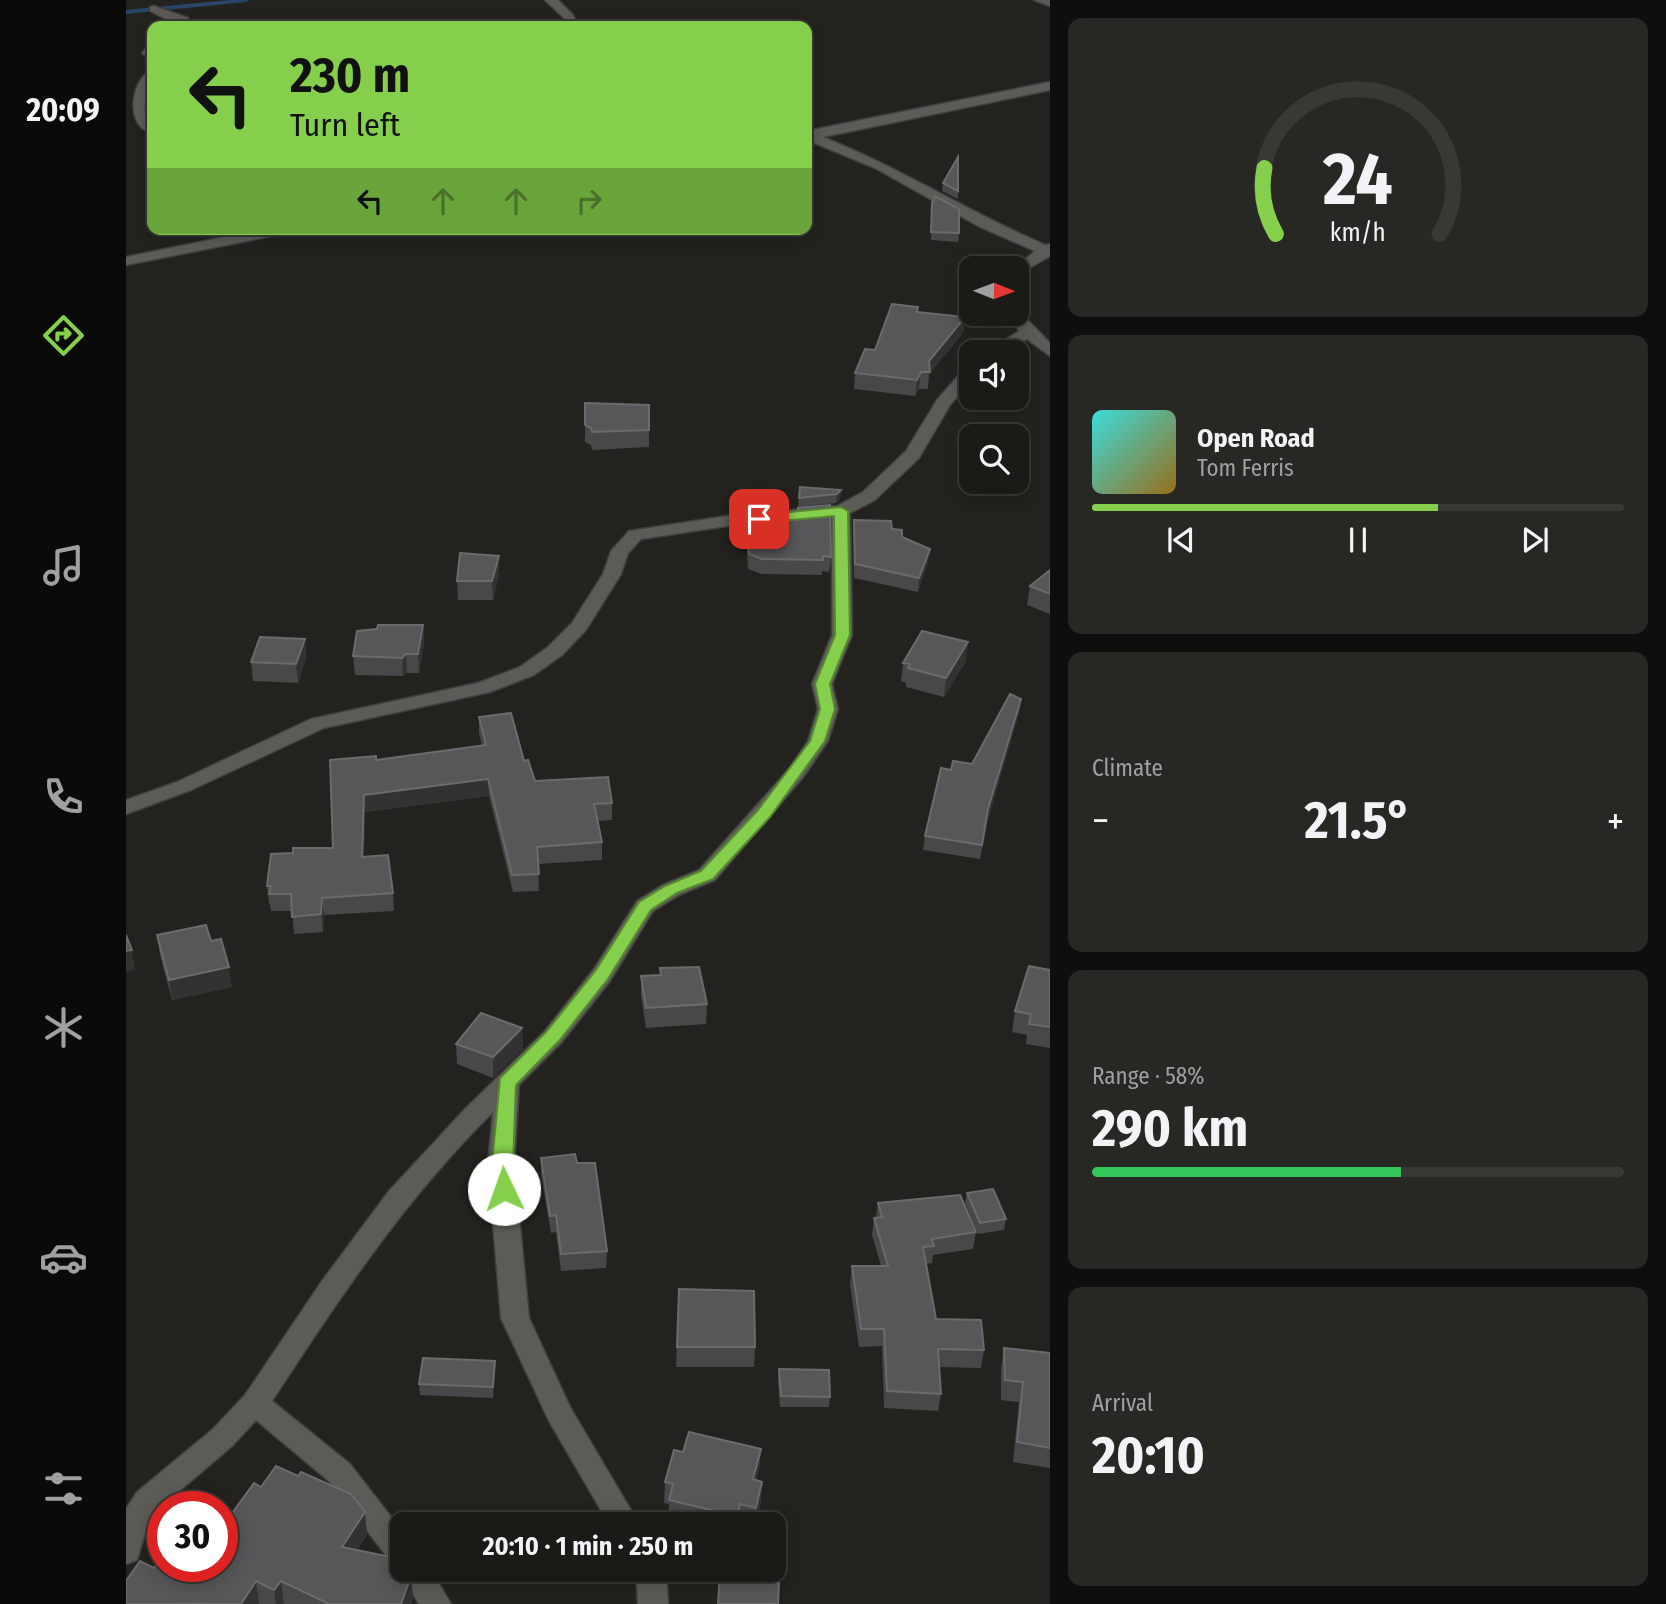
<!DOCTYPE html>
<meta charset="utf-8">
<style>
body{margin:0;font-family:"Fira Sans Condensed",sans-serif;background:#272723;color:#f1f3f6;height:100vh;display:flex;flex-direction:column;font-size:26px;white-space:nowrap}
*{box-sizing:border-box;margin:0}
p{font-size:23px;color:#9fa1a1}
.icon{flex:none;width:38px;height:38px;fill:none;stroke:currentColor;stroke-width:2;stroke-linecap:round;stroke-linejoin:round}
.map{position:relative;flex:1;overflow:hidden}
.panel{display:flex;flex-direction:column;gap:18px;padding:18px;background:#0e0e0c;width:616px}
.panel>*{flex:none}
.hud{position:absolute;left:21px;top:21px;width:665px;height:214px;border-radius:14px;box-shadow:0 4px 18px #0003,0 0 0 2px #383835;background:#85cf4c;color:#111;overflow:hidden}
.needle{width:46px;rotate:91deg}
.controls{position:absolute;left:833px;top:256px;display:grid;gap:14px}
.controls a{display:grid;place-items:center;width:70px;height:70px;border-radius:14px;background:#1a1a16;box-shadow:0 4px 18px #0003,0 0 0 2px #383835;font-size:35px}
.speed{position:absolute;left:21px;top:1491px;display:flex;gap:14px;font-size:35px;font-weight:700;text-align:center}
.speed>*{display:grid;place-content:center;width:91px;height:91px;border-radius:50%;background:#1a1a16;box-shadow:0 4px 18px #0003,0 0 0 2px #383835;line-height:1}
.speed .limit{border:10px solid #d22;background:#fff;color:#111}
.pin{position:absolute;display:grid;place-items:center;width:60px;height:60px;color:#fff;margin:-30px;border-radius:14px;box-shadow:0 4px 10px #0006}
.me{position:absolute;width:77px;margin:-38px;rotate:357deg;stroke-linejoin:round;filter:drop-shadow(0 0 5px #0008)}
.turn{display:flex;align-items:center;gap:24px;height:147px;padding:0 28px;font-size:32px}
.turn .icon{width:91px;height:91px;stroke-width:2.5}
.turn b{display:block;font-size:49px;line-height:60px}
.lanes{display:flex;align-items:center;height:66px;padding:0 28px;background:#0003;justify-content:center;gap:35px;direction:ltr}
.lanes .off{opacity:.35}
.big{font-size:52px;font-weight:700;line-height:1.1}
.panel .card{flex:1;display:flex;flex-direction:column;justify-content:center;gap:10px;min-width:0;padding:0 24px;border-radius:14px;background:#272723}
.panel .dial{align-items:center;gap:0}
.dial svg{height:182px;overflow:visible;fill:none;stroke:#383835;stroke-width:7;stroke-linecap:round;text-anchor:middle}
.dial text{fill:#f1f3f6;stroke:none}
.song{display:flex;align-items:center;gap:21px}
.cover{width:84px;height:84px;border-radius:10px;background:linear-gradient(135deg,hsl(180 70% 55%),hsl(40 70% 35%))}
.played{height:7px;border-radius:4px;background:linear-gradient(90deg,#85cf4c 65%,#383835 65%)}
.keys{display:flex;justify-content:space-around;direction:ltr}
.heat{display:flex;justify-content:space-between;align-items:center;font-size:38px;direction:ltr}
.charge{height:10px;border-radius:5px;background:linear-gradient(90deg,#34c759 58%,#383835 0)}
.trip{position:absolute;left:264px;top:1512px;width:396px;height:70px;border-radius:14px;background:#1a1a16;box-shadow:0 4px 18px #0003,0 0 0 2px #383835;font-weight:700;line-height:70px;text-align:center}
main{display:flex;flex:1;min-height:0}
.tabs{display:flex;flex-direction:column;width:126px;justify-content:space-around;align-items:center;background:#0a0a09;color:#9fa1a1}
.tabs .icon{width:49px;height:49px}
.tabs .on{color:#85cf4c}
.tabs b{font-size:32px;color:#f1f3f6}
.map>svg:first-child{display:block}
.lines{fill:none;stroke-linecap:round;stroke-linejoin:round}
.stream{fill:#294668;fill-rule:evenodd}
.street-casing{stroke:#413f3d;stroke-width:3}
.street{fill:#5d5b57;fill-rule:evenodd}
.wall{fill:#48474a}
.shaded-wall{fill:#333232}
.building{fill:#575659;stroke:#6b6a6c;stroke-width:2}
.route{fill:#85cf4c;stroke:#568731;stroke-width:2}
</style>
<main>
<nav class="tabs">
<b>20:09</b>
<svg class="icon on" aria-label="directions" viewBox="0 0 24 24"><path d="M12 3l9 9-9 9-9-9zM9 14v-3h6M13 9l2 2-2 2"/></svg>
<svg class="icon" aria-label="music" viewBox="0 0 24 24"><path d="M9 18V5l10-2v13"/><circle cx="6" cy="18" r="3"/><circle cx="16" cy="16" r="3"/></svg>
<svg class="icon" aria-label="phone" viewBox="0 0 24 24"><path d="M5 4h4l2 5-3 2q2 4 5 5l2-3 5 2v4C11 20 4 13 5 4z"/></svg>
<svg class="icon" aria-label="climate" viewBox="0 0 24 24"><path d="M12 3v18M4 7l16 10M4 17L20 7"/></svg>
<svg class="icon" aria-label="car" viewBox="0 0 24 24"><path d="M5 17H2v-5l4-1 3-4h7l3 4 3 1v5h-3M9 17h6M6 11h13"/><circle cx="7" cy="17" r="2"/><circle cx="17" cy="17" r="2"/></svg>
<svg class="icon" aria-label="filters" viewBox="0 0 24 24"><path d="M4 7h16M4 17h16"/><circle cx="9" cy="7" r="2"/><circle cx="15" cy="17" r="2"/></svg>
</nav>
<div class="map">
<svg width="924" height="1604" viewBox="0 0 924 1604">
<rect width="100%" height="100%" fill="#23221e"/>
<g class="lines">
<polygon class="stream" points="103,0 123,0 120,2 0,14 0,10"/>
<g class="street-casing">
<g id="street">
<polygon points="419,0 432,0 447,15 452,26 440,26 438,18"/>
<polygon points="908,0 924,0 924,6"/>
<polygon points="28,6 62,18 66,26 54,26 24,11 24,7"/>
<polygon points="26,42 26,61 16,53"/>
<path d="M 26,70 L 26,81 L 18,107 L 26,129 L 21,131 C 0,122 5,79 26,70 Z"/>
<path d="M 924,82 L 924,90 L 697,137 C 774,168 843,212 919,245 L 924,244 L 924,256 L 905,267 L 896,280 L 891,281 L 889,268 L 909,251 L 854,227 L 749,168 L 681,140 L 681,131 Z"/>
<polygon points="138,229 168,229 161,233 0,265 0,257"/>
<polygon points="891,309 924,343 924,356 901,339 880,352 861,352 893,331 882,313 891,313"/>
<path d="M 845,366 L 845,381 L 824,405 L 793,458 L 749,500 L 724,513 L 726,635 L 706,684 L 712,709 L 702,741 L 678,776 L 589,880 L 553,895 L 527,911 L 484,981 L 435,1043 L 393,1085 L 388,1164 L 403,1318 L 444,1407 L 513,1524 L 483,1524 L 423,1421 L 375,1318 L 362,1164 L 367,1112 C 280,1198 213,1298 146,1401 L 224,1464 L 276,1531 L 276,1570 L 305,1570 L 325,1604 L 293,1604 L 273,1570 L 275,1566 L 265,1562 L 204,1482 L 130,1420 L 106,1446 L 31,1510 L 21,1526 L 11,1560 L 0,1564 L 0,1509 L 11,1492 L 86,1430 L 119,1395 L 196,1281 L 263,1191 L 339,1109 L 419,1031 L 468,969 L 511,901 L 537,885 L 573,870 L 664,768 L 682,741 L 692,709 L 686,684 L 706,635 L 706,517 L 608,525 L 515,539 L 502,553 L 495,574 L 460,630 L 436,655 L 408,675 L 364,692 L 198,728 L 65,790 L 0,814 L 0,800 L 51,782 L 185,719 L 352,683 L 394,667 L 422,647 L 446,623 L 477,574 L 485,551 L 503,531 L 608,515 L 711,506 L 737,492 L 780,451 L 811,400 L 839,368 Z"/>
<polygon points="510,1570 540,1570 542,1604 512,1604"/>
</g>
</g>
<use href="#street" class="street"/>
</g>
<g class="wall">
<polygon points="817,183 832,191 832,199 816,191"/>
<polygon points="806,203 833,233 832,242 805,240"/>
<polygon points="792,307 792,312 839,317 837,333 803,374 802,389 793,389 789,396 728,389 729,373 749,350"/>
<polygon points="523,405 523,447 466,450 465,445 459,442 459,425"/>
<polygon points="674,487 715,490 714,499 710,503 672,507"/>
<polygon points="620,519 705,557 703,572 696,571 696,575 636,574 622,569 620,534"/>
<polygon points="728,520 766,529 776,537 802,563 792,592 728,578 727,535"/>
<polygon points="924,570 924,614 901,605 904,586"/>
<polygon points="373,574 367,600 332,600 331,581"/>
<polygon points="297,625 298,644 293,673 281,673 277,676 229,675 227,656"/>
<polygon points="179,639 180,658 172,683 127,681 125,662"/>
<polygon points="840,661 818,697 780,687 780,683 775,681 777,663"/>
<polygon points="895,699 893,713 861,823 854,859 797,850 799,836 825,770 846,764"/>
<polygon points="353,717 398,761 409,781 486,803 486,820 472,821 476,842 476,860 412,864 413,891 387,892 363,796 239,812 238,857 267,893 268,911 198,915 197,932 168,934 166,911 145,911 144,904 143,904 141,886 167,853 207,848 250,760 356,745 353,733"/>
<polygon points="31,935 85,941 106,987 46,1000 34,955"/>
<polygon points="534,968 581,1004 580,1024 520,1028 515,996 515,976 534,975"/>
<polygon points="924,970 924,1048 900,1044 901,1035 886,1032 889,1011"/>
<polygon points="396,1028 397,1049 367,1078 331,1064 330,1044"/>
<polygon points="415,1158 451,1163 481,1251 480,1268 435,1271 430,1232 425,1233 415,1175"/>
<polygon points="841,1193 880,1219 878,1230 852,1234 839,1203"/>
<polygon points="752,1203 850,1232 847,1249 807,1255 806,1263 800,1264 810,1319 858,1350 855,1368 813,1367 815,1394 812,1411 758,1408 756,1346 733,1347 724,1284 726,1266 755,1266 746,1235 748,1218 750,1217"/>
<polygon points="553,1289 629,1347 628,1367 550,1367"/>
<polygon points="878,1348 924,1353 924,1468 887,1462 893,1402 875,1400 875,1368"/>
<polygon points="369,1361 369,1371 367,1398 294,1395 293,1384"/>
<polygon points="653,1369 704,1397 703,1407 654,1407 652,1380"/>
<polygon points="635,1449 633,1470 630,1480 635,1503 629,1524 559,1524 542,1520 543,1504 538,1503 539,1482 557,1452"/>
<polygon points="135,1487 241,1535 231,1550 285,1576 287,1598 285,1604 0,1604 28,1568 96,1566"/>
</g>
<g class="shaded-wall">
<polygon points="839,317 837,333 803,374 803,361"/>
<polygon points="795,372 793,389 789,396 791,380"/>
<polygon points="715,490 714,499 710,503 711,494"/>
<polygon points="804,549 802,563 792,592 793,578"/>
<polygon points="373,556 373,574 367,600 366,581"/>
<polygon points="297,625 298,644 293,673 292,654"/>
<polygon points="179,639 180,658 172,683 170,664"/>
<polygon points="842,642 840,661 818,697 820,678"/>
<polygon points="280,654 281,673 277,676 276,658"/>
<polygon points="895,699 893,713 861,823 854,859 862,809"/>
<polygon points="362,779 363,796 239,812 238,875 236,857 238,795"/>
<polygon points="196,898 198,915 197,932 195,914"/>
<polygon points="6,950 9,970 0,972 0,951"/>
<polygon points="103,967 106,987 46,1000 43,980"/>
<polygon points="396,1028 397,1049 367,1078 367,1057"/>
<polygon points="369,1361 369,1371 367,1398 367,1387"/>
<polygon points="635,1449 633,1470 625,1500 627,1479"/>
<polygon points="636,1482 635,1503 628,1524 630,1508"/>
<polygon points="614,1504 612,1524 610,1524 611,1516"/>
<polygon points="239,1512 241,1535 218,1569 216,1547"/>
<polygon points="285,1576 287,1598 285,1604 275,1604"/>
<polygon points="130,1581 133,1604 115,1604"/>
<polygon points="155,1581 158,1604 150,1604 148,1590"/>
</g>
<g class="building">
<polygon points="832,157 832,191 817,183"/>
<polygon points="809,196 833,209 833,233 805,232 806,203"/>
<polygon points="766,304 792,307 791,312 839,317 803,361 804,372 795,372 791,380 729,373 739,349 749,350"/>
<polygon points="459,403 523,405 523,430 466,432 465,428 459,425"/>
<polygon points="674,487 715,490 711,494 673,498"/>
<polygon points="704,505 705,557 697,556 697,560 636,559 623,554 620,519 671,520 672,508"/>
<polygon points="728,520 765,521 766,529 776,530 776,537 804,549 793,578 729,564"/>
<polygon points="334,553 373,556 366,581 331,581"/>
<polygon points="924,570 924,594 904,586"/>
<polygon points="252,625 297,625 292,654 280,654 276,658 227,656 231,631 251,629"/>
<polygon points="796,631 842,642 820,678 782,668 784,664 777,663"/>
<polygon points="134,637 179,639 170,664 125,662"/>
<polygon points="884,694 895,699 862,809 856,845 799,836 815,768 825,770 827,761 846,764"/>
<polygon points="385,713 398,761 402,760 409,781 482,777 486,803 468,804 476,842 411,847 413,874 386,875 362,779 238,795 236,857 262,855 267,893 196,898 195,914 166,917 165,894 143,894 145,886 141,886 145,854 167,853 167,848 207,848 204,760 250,756 250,760 360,745 353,717"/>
<polygon points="80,925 85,941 95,939 103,967 43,980 31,935"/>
<polygon points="0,935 6,950 0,951"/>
<polygon points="903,966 924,970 924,1027 903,1024 905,1014 889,1011"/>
<polygon points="573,967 581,1004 520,1008 515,976 535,975 534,968"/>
<polygon points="355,1013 396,1028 367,1057 330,1044"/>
<polygon points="449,1154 451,1163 469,1163 481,1251 435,1254 430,1215 424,1216 415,1158"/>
<polygon points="867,1189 880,1219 854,1223 841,1193"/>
<polygon points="834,1195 850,1232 806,1239 808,1246 797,1247 810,1319 855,1320 858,1350 812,1349 815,1394 761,1391 758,1329 735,1329 726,1266 762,1266 748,1218 756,1217 752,1203"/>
<polygon points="553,1289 628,1291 629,1347 551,1347"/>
<polygon points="878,1348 924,1353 924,1448 891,1442 897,1382 879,1380"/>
<polygon points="297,1358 369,1361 367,1387 293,1384"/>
<polygon points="653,1369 703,1370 704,1397 655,1396"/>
<polygon points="563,1432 635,1449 627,1479 636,1482 630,1508 614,1504 611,1516 543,1500 547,1484 539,1482 548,1450 557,1452"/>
<polygon points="150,1466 172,1476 175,1472 225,1494 239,1512 216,1547 275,1559 276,1562 276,1570 281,1570 285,1576 275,1604 203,1604 155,1581 148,1590 130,1581 115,1604 0,1604 0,1581 14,1561 28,1568 37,1555 37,1566 96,1566 96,1527 128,1483 135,1487"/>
<polygon points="594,1570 646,1570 646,1583 653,1583 652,1604 592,1604"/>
</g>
<path class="route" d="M 715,507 L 722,511 L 724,635 L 704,684 L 709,709 L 699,741 L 644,817 L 587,879 L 551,893 L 525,910 L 482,979 L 433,1041 L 390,1085 C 389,1100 387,1190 385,1195 L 371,1195 L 366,1164 L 374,1078 L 420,1032 L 470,970 L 513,902 L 539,886 L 575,871 L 632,810 L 684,741 L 694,709 L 689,684 L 709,635 L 708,516 L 633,523 L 626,519 L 633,515 Z"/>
</svg>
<div class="controls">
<a><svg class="needle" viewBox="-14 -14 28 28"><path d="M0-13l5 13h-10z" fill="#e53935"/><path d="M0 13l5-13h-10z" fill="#9fa1a1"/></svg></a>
<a><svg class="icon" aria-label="sound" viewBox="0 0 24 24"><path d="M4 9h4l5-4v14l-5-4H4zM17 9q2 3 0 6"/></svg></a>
<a><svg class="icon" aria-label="search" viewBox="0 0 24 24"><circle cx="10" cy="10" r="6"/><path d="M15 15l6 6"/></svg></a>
</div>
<div class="speed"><div class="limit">30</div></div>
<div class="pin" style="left:633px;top:519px;background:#d93025"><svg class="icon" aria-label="arrive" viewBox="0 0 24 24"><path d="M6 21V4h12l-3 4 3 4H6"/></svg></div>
<svg class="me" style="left:378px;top:1189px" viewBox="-20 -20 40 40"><circle r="19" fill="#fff"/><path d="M0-13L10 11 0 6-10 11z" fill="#85cf4c"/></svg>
<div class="trip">20:10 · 1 min · 250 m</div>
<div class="hud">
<div class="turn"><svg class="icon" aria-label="left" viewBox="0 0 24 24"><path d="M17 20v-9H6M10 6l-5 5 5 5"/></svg><div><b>230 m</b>Turn left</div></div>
<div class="lanes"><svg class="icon" aria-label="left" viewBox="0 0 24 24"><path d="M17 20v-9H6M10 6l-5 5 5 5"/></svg><svg class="icon off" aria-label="ahead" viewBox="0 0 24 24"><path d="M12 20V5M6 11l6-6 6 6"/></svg><svg class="icon off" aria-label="ahead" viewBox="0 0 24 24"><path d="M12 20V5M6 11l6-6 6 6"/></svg><svg class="icon off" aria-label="right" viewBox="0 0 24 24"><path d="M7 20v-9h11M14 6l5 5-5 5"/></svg></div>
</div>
</div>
<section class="panel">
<div class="card dial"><svg viewBox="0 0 100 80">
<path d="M14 69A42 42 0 1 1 86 69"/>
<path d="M14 69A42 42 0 0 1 9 40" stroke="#85cf4c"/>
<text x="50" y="56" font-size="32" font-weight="700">24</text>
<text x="50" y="72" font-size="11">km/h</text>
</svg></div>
<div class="card">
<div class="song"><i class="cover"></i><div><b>Open Road</b><p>Tom Ferris</p></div></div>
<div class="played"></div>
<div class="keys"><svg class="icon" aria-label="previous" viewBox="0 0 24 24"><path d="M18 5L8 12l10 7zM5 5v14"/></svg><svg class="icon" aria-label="pause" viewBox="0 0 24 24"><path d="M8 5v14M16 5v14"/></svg><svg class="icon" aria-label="next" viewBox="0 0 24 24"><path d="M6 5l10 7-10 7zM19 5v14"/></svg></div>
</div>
<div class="card"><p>Climate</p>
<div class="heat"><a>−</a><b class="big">21.5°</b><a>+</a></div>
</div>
<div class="card"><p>Range · 58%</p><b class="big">290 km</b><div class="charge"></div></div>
<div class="card"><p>Arrival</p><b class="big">20:10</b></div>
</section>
</main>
